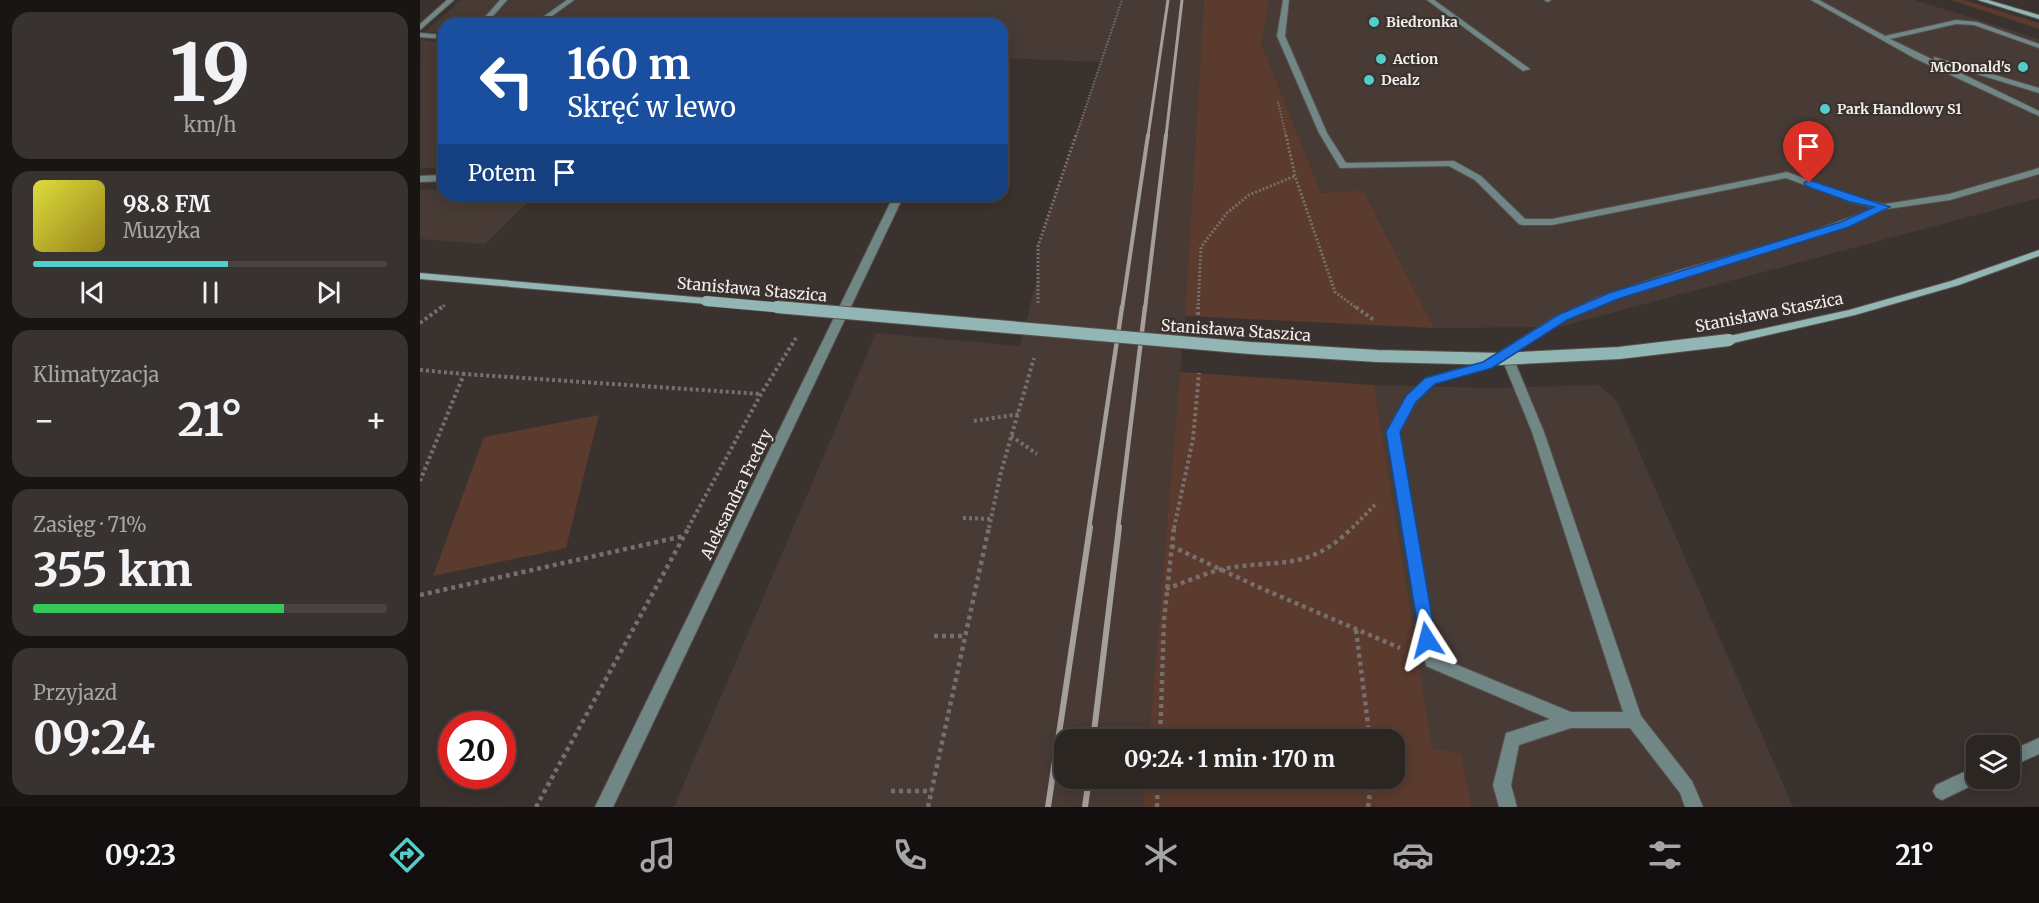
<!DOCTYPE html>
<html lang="pl">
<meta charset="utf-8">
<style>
body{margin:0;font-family:Merriweather,serif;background:#383230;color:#f1f3f6;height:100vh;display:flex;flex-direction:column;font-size:22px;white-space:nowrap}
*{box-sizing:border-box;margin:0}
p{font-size:20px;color:#a6a5a6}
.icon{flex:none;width:33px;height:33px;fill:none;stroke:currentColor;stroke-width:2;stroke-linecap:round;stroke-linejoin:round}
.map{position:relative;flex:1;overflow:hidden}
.sheet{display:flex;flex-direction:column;gap:12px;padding:12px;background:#181513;width:420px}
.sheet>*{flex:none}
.banner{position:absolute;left:18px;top:18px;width:570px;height:183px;border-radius:18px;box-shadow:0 3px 15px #0003,0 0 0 2px #484341;background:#1a4fa0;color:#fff;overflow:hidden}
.buttons{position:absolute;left:1546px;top:735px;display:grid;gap:12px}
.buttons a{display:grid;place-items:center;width:54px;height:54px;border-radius:12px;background:#2c2623;box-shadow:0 3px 15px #0003,0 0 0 2px #484341;font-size:30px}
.speed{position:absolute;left:18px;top:711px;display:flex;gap:12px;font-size:30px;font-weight:700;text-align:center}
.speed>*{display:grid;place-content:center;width:78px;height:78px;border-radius:50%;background:#2c2623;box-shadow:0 3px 15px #0003,0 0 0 2px #484341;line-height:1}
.speed .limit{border:9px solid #d22;background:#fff;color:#111}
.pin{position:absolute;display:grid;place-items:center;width:51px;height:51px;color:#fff;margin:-62px -26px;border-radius:50% 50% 50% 0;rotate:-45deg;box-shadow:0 0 6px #0007}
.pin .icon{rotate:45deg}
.me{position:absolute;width:66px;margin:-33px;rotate:351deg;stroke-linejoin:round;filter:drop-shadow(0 0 4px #0008)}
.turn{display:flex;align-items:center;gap:21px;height:126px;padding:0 30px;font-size:27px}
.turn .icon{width:78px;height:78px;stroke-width:2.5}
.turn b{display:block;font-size:42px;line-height:51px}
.then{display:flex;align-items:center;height:57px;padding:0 30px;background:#0003;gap:12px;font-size:22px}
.big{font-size:45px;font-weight:700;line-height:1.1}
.sheet .widget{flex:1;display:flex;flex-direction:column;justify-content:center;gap:9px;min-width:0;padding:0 21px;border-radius:18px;background:#383230}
.sheet .dial{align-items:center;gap:0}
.dial b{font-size:78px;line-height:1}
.song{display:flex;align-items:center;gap:18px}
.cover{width:72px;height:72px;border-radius:9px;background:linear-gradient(135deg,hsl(60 70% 55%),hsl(50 70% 35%))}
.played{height:6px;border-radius:3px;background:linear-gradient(90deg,#53cdca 55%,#484341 55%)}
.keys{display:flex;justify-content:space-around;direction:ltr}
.heat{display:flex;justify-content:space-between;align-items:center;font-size:33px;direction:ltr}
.charge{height:9px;border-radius:4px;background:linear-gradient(90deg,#34c759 71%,#484341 0)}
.trip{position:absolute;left:634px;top:729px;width:351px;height:60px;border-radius:18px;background:#2c2623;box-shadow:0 3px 15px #0003,0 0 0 2px #484341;font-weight:700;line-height:60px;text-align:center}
.tabs{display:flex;height:96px;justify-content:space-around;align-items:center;background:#120f0e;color:#a6a5a6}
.tabs .icon{width:42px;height:42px}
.tabs .active{color:#53cdca}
.tabs b{font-size:27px;color:#f1f3f6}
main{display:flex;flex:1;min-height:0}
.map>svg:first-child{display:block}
.built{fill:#483b35}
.green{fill:#5b3b2d}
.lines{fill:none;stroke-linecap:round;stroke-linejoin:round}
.lane-casing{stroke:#58504d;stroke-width:2}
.street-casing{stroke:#58504d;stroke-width:2}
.secondary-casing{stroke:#58504d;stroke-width:2}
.path-far3{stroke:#766f6d;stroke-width:2;stroke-dasharray:1.5 1.5;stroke-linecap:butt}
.path-far2{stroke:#766f6d;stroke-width:3;stroke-dasharray:2 2;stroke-linecap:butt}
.path-far1{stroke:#766f6d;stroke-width:4;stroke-dasharray:3 3;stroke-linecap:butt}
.path{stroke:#766f6d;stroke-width:4.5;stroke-dasharray:4 4;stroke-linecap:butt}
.lane{fill:#708786;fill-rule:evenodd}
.street{fill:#708786;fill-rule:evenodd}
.secondary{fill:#91b6b4;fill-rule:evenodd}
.rail-far3{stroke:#a59f9c;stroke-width:3}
.rail-far2{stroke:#a59f9c;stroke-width:4}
.rail-far1{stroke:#a59f9c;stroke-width:4.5}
.rail{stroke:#a59f9c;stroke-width:6}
.secondary-bridge-far1-casing{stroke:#58504d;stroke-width:11;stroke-linecap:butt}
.secondary-bridge-casing{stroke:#58504d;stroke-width:14;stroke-linecap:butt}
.secondary-bridge-far1{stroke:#91b6b4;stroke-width:10}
.secondary-bridge{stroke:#91b6b4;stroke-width:12}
.route{fill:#1a73e8;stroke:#114b97;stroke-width:1.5}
.poi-dot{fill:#53cdca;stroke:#3a322f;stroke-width:2}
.labels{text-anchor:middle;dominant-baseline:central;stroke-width:4.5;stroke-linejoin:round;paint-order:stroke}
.far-poi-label{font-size:14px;font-weight:bold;fill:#f3eeec;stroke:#3a322f;text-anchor:start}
.street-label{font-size:16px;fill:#f3eeec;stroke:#3a322f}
</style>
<main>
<section class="sheet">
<div class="widget dial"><b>19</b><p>km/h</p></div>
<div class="widget">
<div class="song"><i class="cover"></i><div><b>98.8 FM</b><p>Muzyka</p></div></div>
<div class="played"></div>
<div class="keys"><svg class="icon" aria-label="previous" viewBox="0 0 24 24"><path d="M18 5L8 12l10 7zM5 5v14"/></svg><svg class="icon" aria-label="pause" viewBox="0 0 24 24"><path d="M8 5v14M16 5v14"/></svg><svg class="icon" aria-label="next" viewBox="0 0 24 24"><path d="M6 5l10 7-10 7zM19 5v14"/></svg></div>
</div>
<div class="widget"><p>Klimatyzacja</p>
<div class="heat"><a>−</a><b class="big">21°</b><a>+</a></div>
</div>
<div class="widget"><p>Zasięg · 71%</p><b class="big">355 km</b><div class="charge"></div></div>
<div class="widget"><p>Przyjazd</p><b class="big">09:24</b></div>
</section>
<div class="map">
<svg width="1619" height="807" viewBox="0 0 1619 807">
<rect width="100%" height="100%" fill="#3a322f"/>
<g class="built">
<polygon points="41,0 784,0 765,316 729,739 645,740 645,778 725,779 723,807 254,807 456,333 600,346 620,267 618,246 681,62 582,58 582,24 24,24 24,33 5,32"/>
<polygon points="849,0 1495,0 1619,39 1619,198 1139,327 1014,328 943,190 901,193 841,43"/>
<polygon points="1,40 24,42 24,167 0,168"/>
<polygon points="24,189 24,195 115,195 65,244 0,239 0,190"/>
<polygon points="954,385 1072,388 1179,385 1197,401 1373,807 1052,807 1041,753 1011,752"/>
</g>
<g class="green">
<polygon points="784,0 849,0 841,43 901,193 943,190 1014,328 765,316"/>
<polygon points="1531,0 1544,0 1619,23 1619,29"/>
<polygon points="760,372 954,385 1012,749 1041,753 1052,807 723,807 725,779 975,778 975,740 729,739"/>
<polygon points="179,415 146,548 13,576 64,437"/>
</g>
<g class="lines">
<g class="lane-casing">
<g id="lane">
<polygon points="80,0 87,0 66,24 59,24"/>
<polygon points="147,0 154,0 121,24 113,24"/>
<path d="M 863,0 L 869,0 L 865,36 L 907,133 L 926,163 L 1034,161 L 1061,176 L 1105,219 L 1132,219 L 1367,172 L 1437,198 L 1465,204 L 1529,194 L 1619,168 L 1619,174 L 1530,200 L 1467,209 L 1389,239 L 1226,287 L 1148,318 L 1092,355 L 1124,432 L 1221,716 L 1272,781 L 1283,807 L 1265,807 L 1260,793 L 1210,728 L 1151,728 L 1099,745 L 1091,785 L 1097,807 L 1079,807 L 1073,785 L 1086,733 L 1130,719 L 1006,666 L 967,432 L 987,396 L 1006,378 L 1064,362 L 1133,318 L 1179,297 L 1260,270 L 1382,235 L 1455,208 L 1431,202 L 1366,178 L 1132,225 L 1102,225 L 1099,224 L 1055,180 L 1029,166 L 920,168 L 899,133 L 857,36 ZM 1083,361 L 1112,432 L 1203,712 L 1151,712 L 1018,657 L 979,432 C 988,415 998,392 1016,383 C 1038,373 1062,374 1083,361 Z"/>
<polygon points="1007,0 1014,0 1110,69 1103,71"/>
<polygon points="1124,0 1131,0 1128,2"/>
<polygon points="1391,0 1399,0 1465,36 1536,20 1557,22 1619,44 1619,48 1554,25 1536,24 1470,39 1619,111 1619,116 1494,58"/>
<polygon points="0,33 24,35 24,39 0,37"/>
<polygon points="1514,57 1619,88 1619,93 1514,61"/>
<polygon points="1619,738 1619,754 1590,767 1590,751"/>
<polygon points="1557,766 1557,778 1563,780 1522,800 1516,797 1513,791 1516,785"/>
</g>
</g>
<g class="street-casing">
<g id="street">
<polygon points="27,0 34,0 0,30 0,24"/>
<polygon points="24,175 24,181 0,182 0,176"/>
<polygon points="474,195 484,195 193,807 175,807"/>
</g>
</g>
<g class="secondary-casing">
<g id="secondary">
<polygon points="1558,0 1568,0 1619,15 1619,19"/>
<polygon points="1619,250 1619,256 1539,285 1435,315 1309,344 1303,340 1309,336 1429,310 1531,281"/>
<polygon points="0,273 286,298 291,301 286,304 0,279"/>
</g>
</g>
<g class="path-far3">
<polyline points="858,102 866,136"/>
<polyline points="656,136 702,0"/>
</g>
<g class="path-far2">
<polyline points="866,135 875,176 915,292 938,309"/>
<polyline points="618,303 618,246 656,135"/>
<polyline points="20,309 26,304"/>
<polyline points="778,309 781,247 807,213 829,195 875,176"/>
</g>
<g class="path-far1">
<polyline points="936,307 955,321"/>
<polyline points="778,315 778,307"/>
<polyline points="0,323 22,307"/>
<polyline points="0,370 44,374"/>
<polyline points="554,421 600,414"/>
<polyline points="591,436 617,454"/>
<polyline points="0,481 44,374 341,394"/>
<polyline points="543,518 571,519"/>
<polyline points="268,528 341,394 376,338"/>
<polyline points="569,528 581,472 614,358"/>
<polyline points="754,528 773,439 779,373"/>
<polyline points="932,528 955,505"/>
</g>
<g class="path">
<polyline points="751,546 836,586 980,648"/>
<path d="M 746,589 C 763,583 781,575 799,570 C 855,557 885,575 933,527"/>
<polyline points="0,595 264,536"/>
<polyline points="936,630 950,740"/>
<polyline points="514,636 546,636"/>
<polyline points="740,740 744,620 754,527"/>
<polyline points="471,791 512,791"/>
<polyline points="116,807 269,527"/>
<polyline points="508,807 569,527"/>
<polyline points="737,807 738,778"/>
<polyline points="948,807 952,778"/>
</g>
<use href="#lane" class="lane"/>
<use href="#street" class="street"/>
<use href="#secondary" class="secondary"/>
<g class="rail-far3">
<polyline points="728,136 748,0"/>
<polyline points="746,136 762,0"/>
</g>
<g class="rail-far2">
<polyline points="702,309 728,135"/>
<polyline points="725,309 746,135"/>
</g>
<g class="rail-far1">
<polyline points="669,528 702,307"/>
<polyline points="698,528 725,307"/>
</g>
<g class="rail">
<polyline points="673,740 699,527"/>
<polyline points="628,807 670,527"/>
<polyline points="665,807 669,778"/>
</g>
<g class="secondary-bridge-far1-casing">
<polyline id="secondary-bridge-far1" points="286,301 374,309"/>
</g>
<g class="secondary-bridge-casing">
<polyline id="secondary-bridge" points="357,307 830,348 957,356 1081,359 1199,353 1309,340"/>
</g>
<use href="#secondary-bridge-far1" class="secondary-bridge-far1"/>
<use href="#secondary-bridge" class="secondary-bridge"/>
</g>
<polygon class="route" points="1389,180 1470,207 1429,227 1198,299 1147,320 1072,368 1015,384 996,402 980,432 1016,640 1013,646 1007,648 1001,646 966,432 986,396 1005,378 1063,362 1138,315 1189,293 1421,222 1454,207 1430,202 1386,186 1384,183"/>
<g class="poi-dot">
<circle cx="954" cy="22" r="6"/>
<circle cx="961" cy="59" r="6"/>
<circle cx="1603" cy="67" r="6"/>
<circle cx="949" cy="80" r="6"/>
<circle cx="1405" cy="109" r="6"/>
</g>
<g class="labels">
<g class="far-poi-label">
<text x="966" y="22">Biedronka</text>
<text x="973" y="59">Action</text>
<text x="1591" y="67" text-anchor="end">McDonald's</text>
<text x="961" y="80">Dealz</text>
<text x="1417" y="109">Park Handlowy S1</text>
</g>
<g class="street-label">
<text transform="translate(332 289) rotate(5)">Stanisława Staszica</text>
<text transform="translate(1349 312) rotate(-11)">Stanisława Staszica</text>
<text transform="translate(816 330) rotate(4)">Stanisława Staszica</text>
<text transform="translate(316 494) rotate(-64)">Aleksandra Fredry</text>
</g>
</g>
</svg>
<div class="buttons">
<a><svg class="icon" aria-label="layers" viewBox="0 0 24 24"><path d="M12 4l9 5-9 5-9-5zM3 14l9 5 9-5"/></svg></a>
</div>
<div class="speed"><div class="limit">20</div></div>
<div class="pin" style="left:1389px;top:183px;background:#d93025"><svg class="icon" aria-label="arrive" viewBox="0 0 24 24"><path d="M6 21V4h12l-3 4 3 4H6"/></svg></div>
<svg class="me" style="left:1007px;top:640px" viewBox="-20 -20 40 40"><path d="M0-17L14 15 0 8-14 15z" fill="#1a73e8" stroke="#fff" stroke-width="4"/></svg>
<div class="trip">09:24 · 1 min · 170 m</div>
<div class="banner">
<div class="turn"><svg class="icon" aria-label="left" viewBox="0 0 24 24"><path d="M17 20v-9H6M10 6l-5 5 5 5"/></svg><div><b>160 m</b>Skręć w lewo</div></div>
<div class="then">Potem<svg class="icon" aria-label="arrive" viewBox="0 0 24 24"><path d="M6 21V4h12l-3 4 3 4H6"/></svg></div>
</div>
</div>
</main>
<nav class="tabs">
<b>09:23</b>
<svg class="icon active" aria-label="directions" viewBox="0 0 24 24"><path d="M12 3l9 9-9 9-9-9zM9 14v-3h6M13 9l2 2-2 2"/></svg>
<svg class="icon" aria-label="music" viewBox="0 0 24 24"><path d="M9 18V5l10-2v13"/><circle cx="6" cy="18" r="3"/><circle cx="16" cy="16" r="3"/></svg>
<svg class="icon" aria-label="phone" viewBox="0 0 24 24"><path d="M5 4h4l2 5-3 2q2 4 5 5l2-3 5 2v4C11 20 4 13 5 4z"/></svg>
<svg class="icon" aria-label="climate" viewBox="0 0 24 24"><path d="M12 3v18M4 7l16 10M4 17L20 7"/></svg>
<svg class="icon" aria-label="car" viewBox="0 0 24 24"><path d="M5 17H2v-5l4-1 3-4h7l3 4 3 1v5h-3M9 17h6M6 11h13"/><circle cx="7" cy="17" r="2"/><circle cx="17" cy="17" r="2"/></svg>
<svg class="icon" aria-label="filters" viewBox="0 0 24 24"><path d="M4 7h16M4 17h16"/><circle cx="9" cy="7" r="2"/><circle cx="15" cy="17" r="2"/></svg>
<b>21°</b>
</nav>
